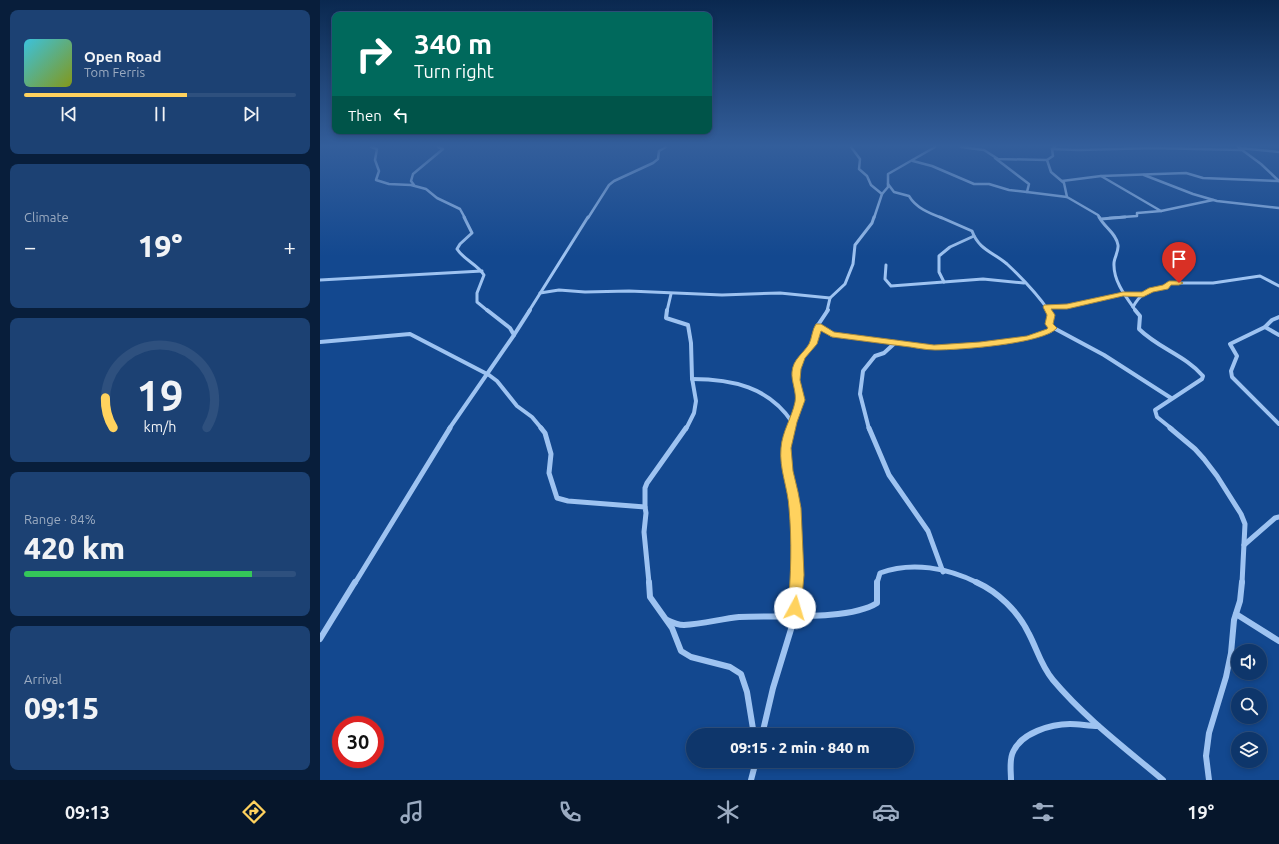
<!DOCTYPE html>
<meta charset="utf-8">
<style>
body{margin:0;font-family:Ubuntu,sans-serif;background:#1c4173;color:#f1f3f6;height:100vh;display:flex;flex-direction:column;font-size:15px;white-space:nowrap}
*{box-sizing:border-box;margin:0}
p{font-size:13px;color:#9babc1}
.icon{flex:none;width:22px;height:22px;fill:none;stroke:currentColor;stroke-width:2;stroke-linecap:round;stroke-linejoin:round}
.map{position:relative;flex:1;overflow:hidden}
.drawer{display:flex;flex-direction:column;gap:10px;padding:10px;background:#081e3b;width:320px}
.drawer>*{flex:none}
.hud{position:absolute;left:12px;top:12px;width:380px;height:122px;border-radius:8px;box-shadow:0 2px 6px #0003,0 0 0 1px #2e507e;background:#00695c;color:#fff;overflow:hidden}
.tools{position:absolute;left:911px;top:644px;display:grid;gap:8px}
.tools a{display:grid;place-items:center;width:36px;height:36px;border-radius:50%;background:#0e366b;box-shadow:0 2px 6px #0003,0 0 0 1px #2e507e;font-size:20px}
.speed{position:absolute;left:12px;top:716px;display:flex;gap:8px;font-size:20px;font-weight:700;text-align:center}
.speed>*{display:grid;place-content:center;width:52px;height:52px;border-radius:50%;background:#0e366b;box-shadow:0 2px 6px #0003,0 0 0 1px #2e507e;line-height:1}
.speed .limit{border:6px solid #d22;background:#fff;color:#111}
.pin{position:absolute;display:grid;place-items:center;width:34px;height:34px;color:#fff;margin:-41px -17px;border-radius:50% 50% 50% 0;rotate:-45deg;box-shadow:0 0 4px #0007}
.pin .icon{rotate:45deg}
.me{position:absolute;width:44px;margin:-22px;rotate:6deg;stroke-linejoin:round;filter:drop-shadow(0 0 3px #0008)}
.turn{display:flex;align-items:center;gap:14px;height:84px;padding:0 16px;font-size:18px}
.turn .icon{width:52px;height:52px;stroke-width:2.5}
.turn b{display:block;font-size:28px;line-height:34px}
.then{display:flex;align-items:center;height:38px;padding:0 16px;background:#0003;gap:8px;font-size:15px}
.big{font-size:30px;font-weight:800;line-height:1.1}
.drawer .tile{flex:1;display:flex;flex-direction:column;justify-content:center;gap:6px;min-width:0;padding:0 14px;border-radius:8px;background:#1c4173}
.drawer .dial{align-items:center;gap:0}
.dial svg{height:104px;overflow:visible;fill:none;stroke:#2e507e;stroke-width:7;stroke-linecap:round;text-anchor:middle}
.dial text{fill:#f1f3f6;stroke:none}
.song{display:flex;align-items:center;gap:12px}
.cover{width:48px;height:48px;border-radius:6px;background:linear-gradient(135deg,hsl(190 70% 55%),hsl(70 70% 35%))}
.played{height:4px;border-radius:2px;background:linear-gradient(90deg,#ffd25e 60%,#2e507e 60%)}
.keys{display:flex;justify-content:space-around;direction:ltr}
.heat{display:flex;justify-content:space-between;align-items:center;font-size:22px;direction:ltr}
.charge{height:6px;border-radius:3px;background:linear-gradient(90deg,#34c759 84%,#2e507e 0)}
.trip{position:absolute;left:366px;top:728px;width:228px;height:40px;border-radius:20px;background:#0e366b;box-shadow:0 2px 6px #0003,0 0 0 1px #2e507e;font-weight:800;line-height:40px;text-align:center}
.menu{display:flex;height:64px;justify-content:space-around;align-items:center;background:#06162b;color:#9babc1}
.menu .icon{width:28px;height:28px}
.menu .active{color:#ffd25e}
.menu b{font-size:18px;color:#f1f3f6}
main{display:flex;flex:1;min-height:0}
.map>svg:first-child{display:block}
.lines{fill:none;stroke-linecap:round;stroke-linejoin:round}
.street-far4{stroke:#9ec3f1;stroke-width:2.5}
.street-far3{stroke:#9ec3f1;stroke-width:3}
.street-far2{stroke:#9ec3f1;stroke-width:4}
.street-far1{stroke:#9ec3f1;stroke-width:5}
.street{stroke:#9ec3f1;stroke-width:6}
.route{fill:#ffd25e;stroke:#a6883d}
</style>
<main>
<section class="drawer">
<div class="tile">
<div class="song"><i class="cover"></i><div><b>Open Road</b><p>Tom Ferris</p></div></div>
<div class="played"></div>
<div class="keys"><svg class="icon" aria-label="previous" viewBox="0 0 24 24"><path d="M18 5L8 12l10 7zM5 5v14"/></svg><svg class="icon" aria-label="pause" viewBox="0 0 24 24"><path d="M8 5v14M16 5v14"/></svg><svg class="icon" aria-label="next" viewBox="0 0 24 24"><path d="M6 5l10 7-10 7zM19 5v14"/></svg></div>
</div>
<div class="tile"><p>Climate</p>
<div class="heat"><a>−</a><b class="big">19°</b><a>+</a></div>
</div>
<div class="tile dial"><svg viewBox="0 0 100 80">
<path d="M14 69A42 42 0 1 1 86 69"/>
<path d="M14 69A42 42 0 0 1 8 46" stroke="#ffd25e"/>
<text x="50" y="56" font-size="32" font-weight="700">19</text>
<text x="50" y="72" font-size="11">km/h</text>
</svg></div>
<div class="tile"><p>Range · 84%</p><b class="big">420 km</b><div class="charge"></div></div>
<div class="tile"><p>Arrival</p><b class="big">09:15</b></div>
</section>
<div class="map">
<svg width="959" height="780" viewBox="0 0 959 780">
<rect width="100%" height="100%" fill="#13488f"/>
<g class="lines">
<g class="street-far4">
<polyline points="51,147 57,149 55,160 59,171 56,180 69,184 91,185 106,189 117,198 140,209 145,218"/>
<polyline points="531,147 540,159 539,169 547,176 551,185 562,194 554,218"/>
<polyline points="641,147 664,150 678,159 727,160"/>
<polyline points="735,147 732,149 733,156 727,160 731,172 744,183 747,197 778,215 780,218"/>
<polyline points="918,147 941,164 959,181"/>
<polyline points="919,148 959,152"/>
<polyline points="732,149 759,150 833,148 921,150"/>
<polyline points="675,158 709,184 707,192 747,197"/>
<polyline points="593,161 612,166 654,184 669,184 689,190 707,192"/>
<polyline points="824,175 873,194 897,201 959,208"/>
<polyline points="781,176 841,211"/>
<polyline points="742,181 781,176 866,173 883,178 959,181"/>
<path d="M 568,184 L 574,192 L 589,196 C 596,208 609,213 622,218"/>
<polyline points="94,185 91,181 93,174 123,149 118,147"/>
<polyline points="562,194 568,187 568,174 615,147"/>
<polyline points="268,218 289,185 294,181 333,163 338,159 339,151 346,147"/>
<polyline points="789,218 817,216 817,213 841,211 893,200"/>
</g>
<g class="street-far3">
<path d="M 144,217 L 152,233 L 140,244 L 137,249 C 144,260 157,264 164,275 L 157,293 L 157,302 L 168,311"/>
<path d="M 620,217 L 652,231 C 659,250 673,252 687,264 C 702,278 717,294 729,311"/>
<path d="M 779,217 C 785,228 796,233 798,245 C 799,251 794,258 794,263 C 793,281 806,297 816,311"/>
<polyline points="781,219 805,217"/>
<polyline points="566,265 565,279 571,286 663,279 704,283"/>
<polyline points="0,280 162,271"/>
<polyline points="624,282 619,272 619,256 630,247 654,236"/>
<polyline points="220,293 239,290 265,292 309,291 402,295 460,293 510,298"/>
<polyline points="726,307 747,306 803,294 822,295"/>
<path d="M 813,307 C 825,284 836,295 851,283 L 893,283 L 940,276 L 959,286"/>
<polyline points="209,311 268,217"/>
<polyline points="347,311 351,294"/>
<polyline points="507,311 510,298 525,284 533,264 535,245 552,223 554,217"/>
</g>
<g class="street-far2">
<polyline points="347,310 346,318 368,325 371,343 372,378 376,401 374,413 366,429"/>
<polyline points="728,310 731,315 729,321 730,326 784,355 851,398"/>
<path d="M 815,310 L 820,316 L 819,329 C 838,348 866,356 883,376 L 882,379 L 835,410 L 837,417 L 852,429"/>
<polyline points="959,317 952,320 945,327 910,344 917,356 911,371 912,377 959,424"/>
<polyline points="498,325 512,335 620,348 660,345 708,338 730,331 733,328"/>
<polyline points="945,327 959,335"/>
<polyline points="194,335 210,310"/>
<polyline points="0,342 90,334 169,375 177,381 197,406 212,417 222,429"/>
<path d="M 372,379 C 412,379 449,387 472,422"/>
<polyline points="129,429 194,335 190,328 167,310"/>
<polyline points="471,429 480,401 476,380 476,369 481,358 493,344 498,325 508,310"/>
<polyline points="549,429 540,394 543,371 555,356 564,353 576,342"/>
</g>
<g class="street-far1">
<polyline points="221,428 225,433 231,454 229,473 237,498 248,501 325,507 326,513 324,532 329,583"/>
<polyline points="471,428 465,457 475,508 477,583"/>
<polyline points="549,428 569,475 608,531 623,572"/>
<polyline points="850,428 875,449 884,459 897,476 921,514 925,524 922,583"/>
<polyline points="325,507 325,488 327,483 366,428"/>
<polyline points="924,545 955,518 959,517"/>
<polyline points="35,583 130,428"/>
<path d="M 557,583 L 560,573 C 592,561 628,568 658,583"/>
</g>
<g class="street">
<polyline points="329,582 330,597 352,628 361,651 371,657 410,667 421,674 427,692 434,735"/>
<path d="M 656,582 C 678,592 698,611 709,634 C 717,649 721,666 733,680 C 765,718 805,748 843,780"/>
<polyline points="916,614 959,641"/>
<path d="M 347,620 C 353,623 358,625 364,625 C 382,624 401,619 419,617 C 454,615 529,621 557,603 L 557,582"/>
<polyline points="0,639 35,582"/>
<polyline points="442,735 453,688 472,626 477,582"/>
<polyline points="431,780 436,761"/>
<path d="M 691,780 C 691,771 689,760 693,752 C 701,733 731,724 750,724 C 759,724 769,726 778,726"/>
<polyline points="889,780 886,756 889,733 906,677 911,653 914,620 920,601 922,582"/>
</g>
</g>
<linearGradient id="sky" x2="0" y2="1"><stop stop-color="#0a284f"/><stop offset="0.57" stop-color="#335e9b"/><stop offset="1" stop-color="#335e9b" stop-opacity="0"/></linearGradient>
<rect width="959" height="256" fill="url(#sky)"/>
<path class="route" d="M 849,281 L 859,281 L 863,283 L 859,285 L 851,285 L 848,289 L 833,292 L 823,297 L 803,296 L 747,309 L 731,309 L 735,315 L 733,324 L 737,328 C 724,344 638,350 615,350 C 604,350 593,347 582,346 C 558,343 535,340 512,337 L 501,331 L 497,344 L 485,358 L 481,369 L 480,380 L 485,400 L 477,422 L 471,448 L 473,471 L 478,492 L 481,508 L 484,575 L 481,608 L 479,612 L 475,614 L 470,612 L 468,608 C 471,575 472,541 469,508 C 468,488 459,469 461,448 C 462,432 472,417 475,402 C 477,393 471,381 472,372 C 473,359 483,354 489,344 C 492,338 492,330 496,324 L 501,324 L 514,332 L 614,345 L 660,342 L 707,336 L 727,329 L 728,328 L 725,324 L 727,315 L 723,307 L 724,305 L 747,304 L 803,292 L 822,292 L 829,288 L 843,285 Z"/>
</svg>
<div class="tools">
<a><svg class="icon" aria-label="sound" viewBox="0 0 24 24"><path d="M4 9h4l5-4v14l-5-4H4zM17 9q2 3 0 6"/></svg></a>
<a><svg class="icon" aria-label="search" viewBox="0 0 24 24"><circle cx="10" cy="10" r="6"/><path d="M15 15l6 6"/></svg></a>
<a><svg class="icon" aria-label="layers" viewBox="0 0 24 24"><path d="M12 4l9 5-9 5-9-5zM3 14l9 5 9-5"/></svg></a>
</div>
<div class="speed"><div class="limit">30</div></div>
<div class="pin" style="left:859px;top:283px;background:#d93025"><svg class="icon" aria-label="arrive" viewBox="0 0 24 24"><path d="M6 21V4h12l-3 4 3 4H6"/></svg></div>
<svg class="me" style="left:475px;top:608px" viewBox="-20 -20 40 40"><circle r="19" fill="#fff"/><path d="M0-13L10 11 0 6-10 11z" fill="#ffd25e"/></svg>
<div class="trip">09:15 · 2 min · 840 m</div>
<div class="hud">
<div class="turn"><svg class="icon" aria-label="right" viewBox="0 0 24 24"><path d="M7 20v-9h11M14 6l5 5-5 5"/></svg><div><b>340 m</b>Turn right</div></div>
<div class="then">Then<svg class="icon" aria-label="left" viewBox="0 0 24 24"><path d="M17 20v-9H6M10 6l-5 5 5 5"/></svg></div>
</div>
</div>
</main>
<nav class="menu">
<b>09:13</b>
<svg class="icon active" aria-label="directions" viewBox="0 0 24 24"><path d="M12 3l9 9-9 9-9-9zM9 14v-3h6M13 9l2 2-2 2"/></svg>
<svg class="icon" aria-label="music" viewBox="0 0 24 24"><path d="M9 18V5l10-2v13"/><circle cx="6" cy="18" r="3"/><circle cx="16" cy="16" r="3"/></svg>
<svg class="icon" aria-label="phone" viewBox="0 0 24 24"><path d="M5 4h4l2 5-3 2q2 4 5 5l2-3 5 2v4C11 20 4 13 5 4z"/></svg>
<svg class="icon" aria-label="climate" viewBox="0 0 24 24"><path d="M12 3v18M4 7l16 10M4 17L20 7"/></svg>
<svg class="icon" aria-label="car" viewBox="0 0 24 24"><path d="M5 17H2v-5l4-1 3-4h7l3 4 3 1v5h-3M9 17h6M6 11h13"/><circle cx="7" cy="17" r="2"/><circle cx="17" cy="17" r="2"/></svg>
<svg class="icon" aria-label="filters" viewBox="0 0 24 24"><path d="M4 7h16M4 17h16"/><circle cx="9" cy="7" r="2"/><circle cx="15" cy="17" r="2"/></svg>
<b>19°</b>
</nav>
